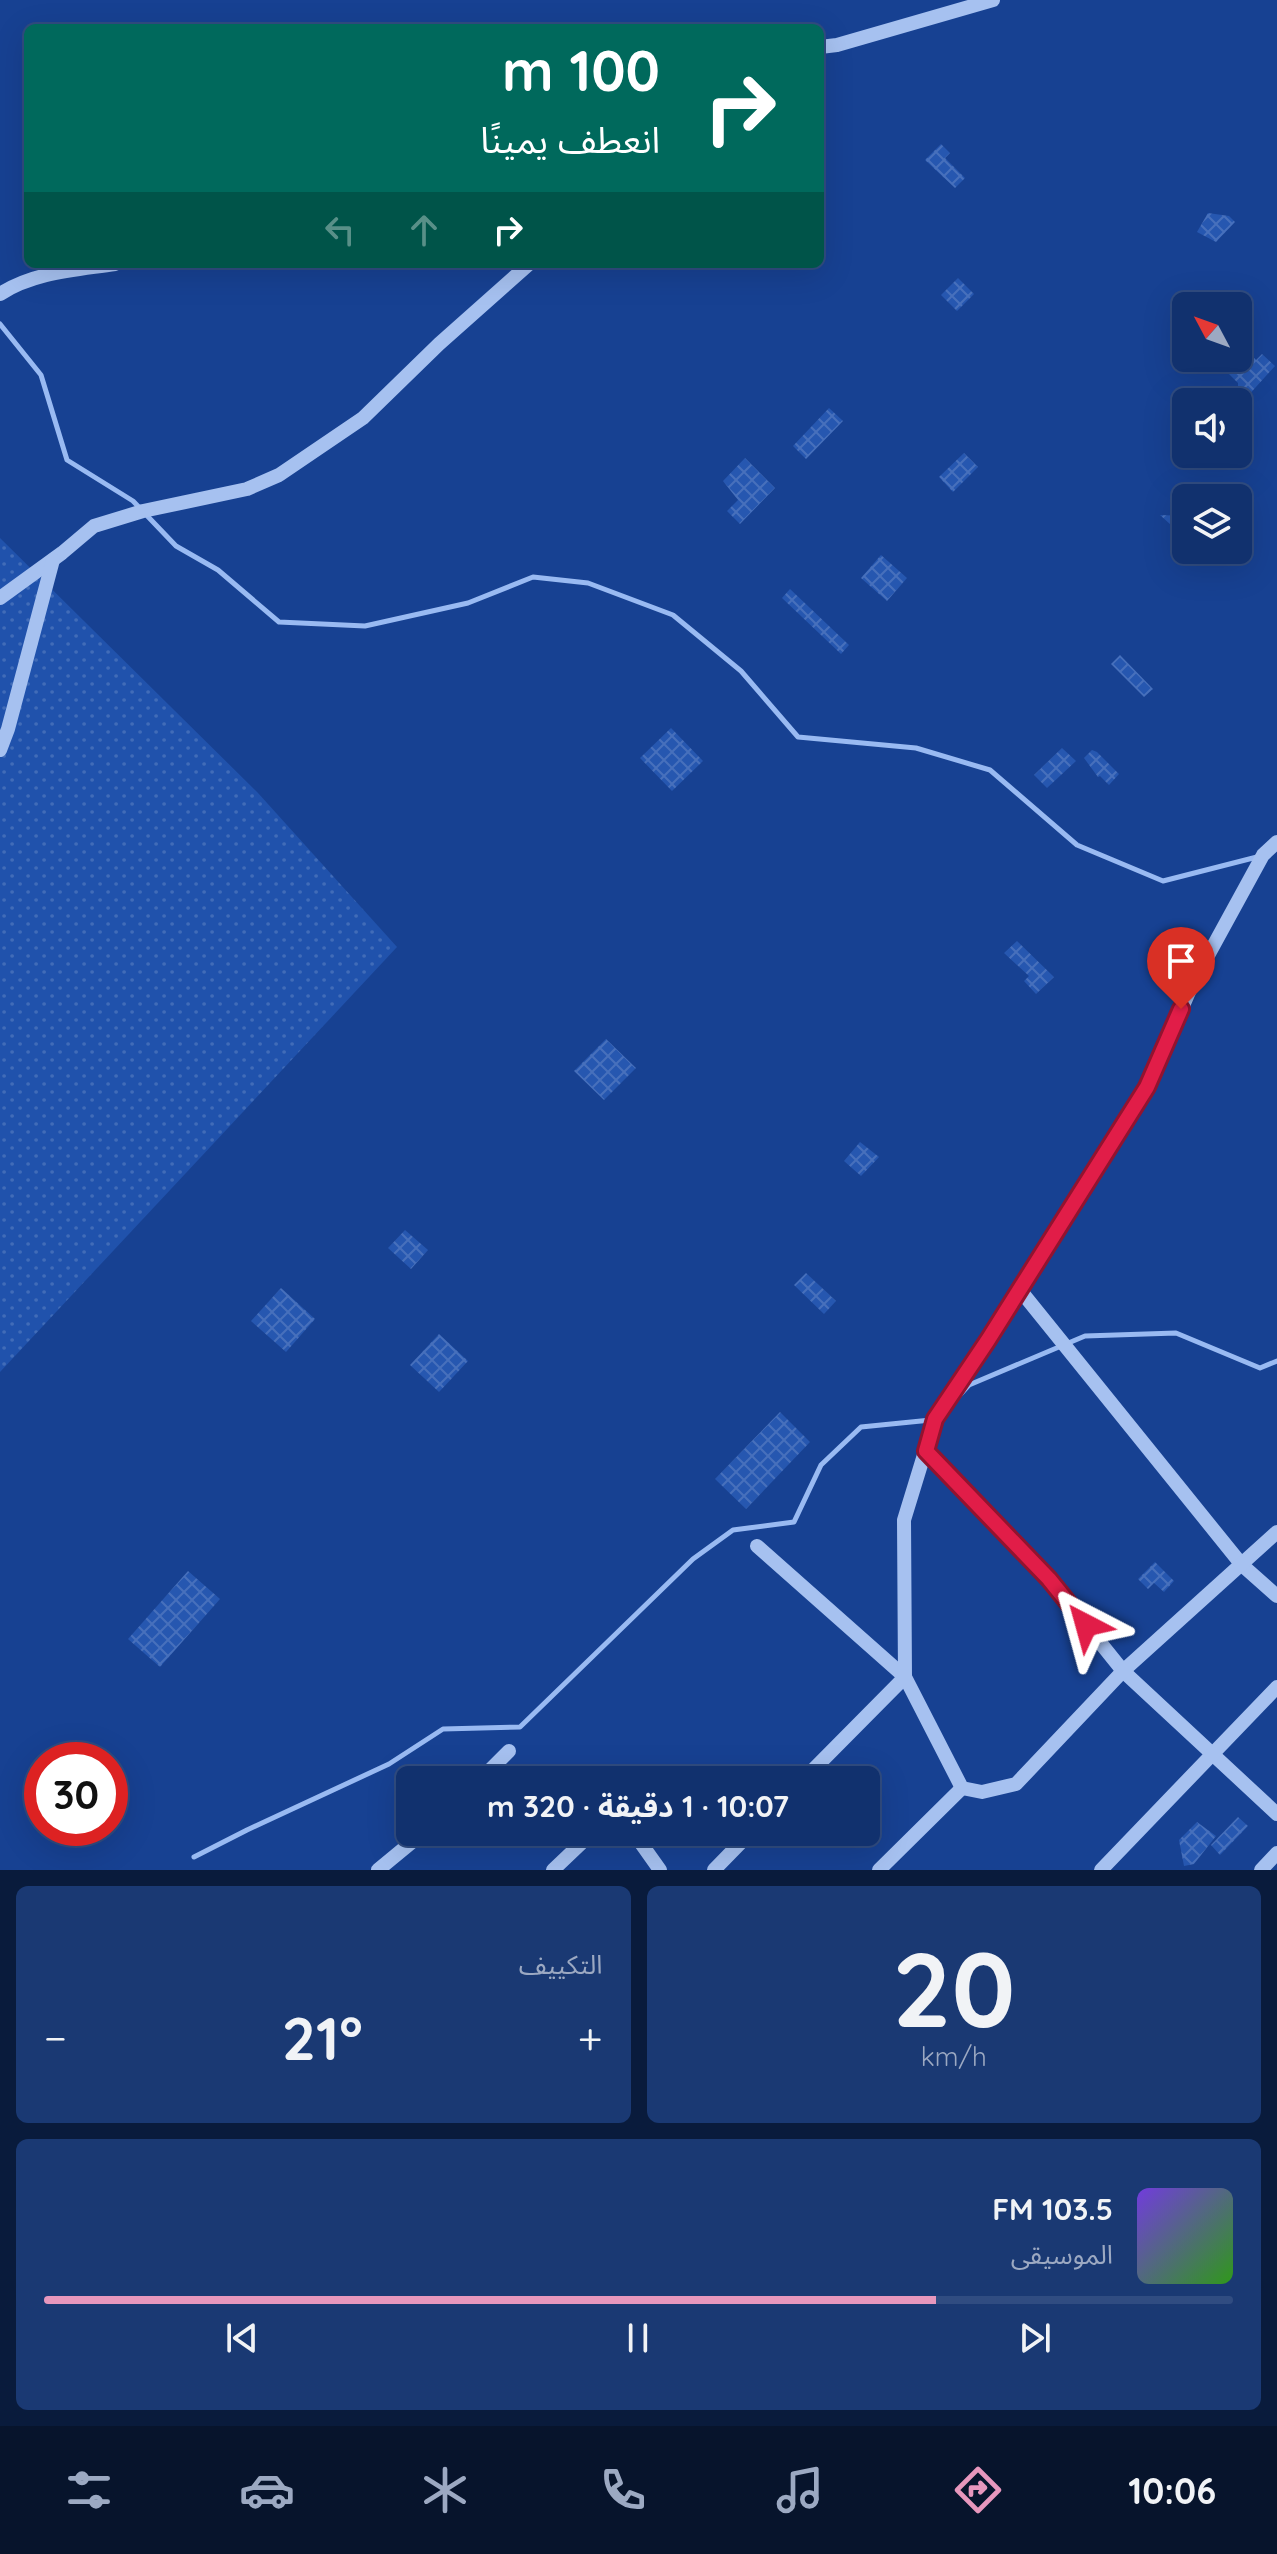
<!DOCTYPE html>
<html lang="ar">
<meta charset="utf-8">
<style>
body{margin:0;font-family:Quicksand,"Noto Sans Arabic",sans-serif;background:#1a3973;color:#f1f3f6;direction:rtl;height:100vh;display:flex;flex-direction:column;font-size:30px;white-space:nowrap}
*{box-sizing:border-box;margin:0}
p{font-size:26px;color:#9ca9c2}
.icon{flex:none;width:44px;height:44px;fill:none;stroke:currentColor;stroke-width:2;stroke-linecap:round;stroke-linejoin:round}
.map{position:relative;height:1870px;overflow:hidden;direction:ltr}
.sheet{display:flex;flex-direction:column;gap:16px;padding:16px;background:#091b3c;flex:1}
.sheet>*{flex:none}
.banner{position:absolute;left:24px;top:24px;width:800px;height:244px;border-radius:12px;box-shadow:0 8px 32px #0002,0 0 0 2px #304c81;direction:rtl;background:#00695c;color:#fff;overflow:hidden}
.needle{width:52px;rotate:311deg}
.controls{position:absolute;left:1172px;top:292px;display:grid;gap:16px}
.controls a{display:grid;place-items:center;width:80px;height:80px;border-radius:12px;background:#11316e;box-shadow:0 8px 32px #0002,0 0 0 2px #304c81;font-size:40px}
.speed{position:absolute;left:24px;top:1742px;display:flex;gap:16px;font-size:40px;font-weight:700;text-align:center}
.speed>*{display:grid;place-content:center;width:104px;height:104px;border-radius:50%;background:#11316e;box-shadow:0 8px 32px #0002,0 0 0 2px #304c81;line-height:1}
.speed .limit{border:12px solid #d22;background:#fff;color:#111}
.pin{position:absolute;display:grid;place-items:center;width:68px;height:68px;color:#fff;margin:-82px -34px;border-radius:50% 50% 50% 0;rotate:-45deg;box-shadow:0 0 8px #0007}
.pin .icon{rotate:45deg}
.me{position:absolute;width:88px;margin:-44px;rotate:321deg;stroke-linejoin:round;filter:drop-shadow(0 0 6px #0008)}
.turn{display:flex;align-items:center;gap:28px;height:168px;padding:0 32px;font-size:36px}
.turn .icon{width:104px;height:104px;stroke-width:2.5}
.turn b{display:block;font-size:56px;line-height:68px}
.lanes{display:flex;align-items:center;height:76px;padding:0 32px;background:#0003;justify-content:center;gap:40px;direction:ltr}
.lanes .off{opacity:.35}
.big{font-size:60px;font-weight:700;line-height:1.1}
.sheet .widget{flex:1;display:flex;flex-direction:column;justify-content:center;gap:12px;min-width:0;padding:0 28px;border-radius:12px;background:#1a3973}
.sheet .dial{align-items:center;gap:0}
.dial b{font-size:104px;line-height:1}
.song{display:flex;align-items:center;gap:24px}
.cover{width:96px;height:96px;border-radius:12px;background:linear-gradient(135deg,hsl(260 70% 55%),hsl(110 70% 35%))}
.played{height:8px;border-radius:4px;background:linear-gradient(90deg,#e797bd 75%,#304c81 75%)}
.keys{display:flex;justify-content:space-around;direction:ltr}
.heat{display:flex;justify-content:space-between;align-items:center;font-size:44px;direction:ltr}
.sheet .tiles{flex:1;display:grid;gap:16px;grid-template-columns:1fr 1fr}
.widget:last-child{grid-column:span 2}
.trip{position:absolute;left:396px;top:1766px;width:484px;height:80px;border-radius:12px;background:#11316e;box-shadow:0 8px 32px #0002,0 0 0 2px #304c81;font-weight:700;line-height:80px;text-align:center;direction:rtl}
.menu{display:flex;height:128px;justify-content:space-around;align-items:center;background:#07142c;color:#9ca9c2}
.menu .icon{width:56px;height:56px}
.menu .on{color:#e797bd}
.menu b{font-size:36px;color:#f1f3f6}
.map>svg:first-child{display:block}
.grass{fill:url(#grass-dots)}
.lines{fill:none;stroke-linecap:round;stroke-linejoin:round}
.stream{stroke:#99baf2;stroke-width:5}
.building{fill:url(#building-cross-hatch)}
.minor{stroke:#a6c1f0;stroke-width:14}
.route-casing{stroke:#92132f;stroke-width:20}
.route{stroke:#e11d48;stroke-width:14}
</style>
<div class="map">
<svg width="1277" height="1870" viewBox="0 0 1277 1870">
<defs>
<pattern id="grass-dots" width="8" height="8" patternUnits="userSpaceOnUse" patternTransform="scale(2)"><rect width="8" height="8" fill="#2052ac"/><path d="M2 2h.1M6 6h.1" fill="none" stroke="#416cb8" stroke-width="1.8" stroke-linecap="round"/></pattern>
<pattern id="building-cross-hatch" width="8" height="8" patternUnits="userSpaceOnUse" patternTransform="scale(2)"><rect width="8" height="8" fill="#2657b0"/><path d="M0 0l8 8M0 8l8-8" fill="none" stroke="#4770bc"/></pattern>
</defs>
<rect width="100%" height="100%" fill="#174192"/>
<polygon class="grass" points="0,538 258,793 397,947 0,1372"/>
<g class="lines">
<g class="stream">
<polyline points="0,324 41,375 67,460 133,501 176,546 218,570 279,622 365,626 468,603 533,577 588,583 673,615 741,671 798,737 916,748 990,770 1077,845 1163,881 1257,857"/>
<polyline points="957,1398 969,1385 1085,1336 1176,1333 1260,1368 1277,1361"/>
<polyline points="194,1857 247,1830 389,1764 443,1729 520,1727 693,1559 733,1530 794,1522 821,1465 861,1427 931,1420"/>
</g>
</g>
<g class="building">
<polygon points="941,144 950,153 945,158 965,178 955,188 925,160"/>
<polygon points="1208,213 1229,216 1235,222 1216,242 1197,232"/>
<polygon points="958,278 974,294 957,311 941,295"/>
<polygon points="1238,341 1256,360 1262,354 1275,366 1246,398 1238,389 1238,383 1227,372 1236,364 1230,358 1238,358"/>
<polygon points="829,408 843,421 806,459 793,446"/>
<polygon points="964,453 978,467 953,492 939,477"/>
<polygon points="745,458 775,488 740,524 727,511 738,500 723,481"/>
<polygon points="1160,515 1185,516 1184,536 1171,536 1171,525"/>
<polygon points="881,555 907,578 887,601 861,578"/>
<polygon points="790,589 849,645 841,654 782,598"/>
<polygon points="1120,655 1153,689 1144,697 1111,664"/>
<polygon points="671,728 703,761 672,791 640,758"/>
<polygon points="1062,748 1076,761 1047,788 1034,775"/>
<polygon points="1092,750 1097,752 1119,774 1109,785 1100,776 1098,777 1084,758"/>
<polygon points="1017,941 1054,977 1036,994 1024,981 1029,976 1004,953"/>
<polygon points="606,1039 636,1068 604,1100 574,1071"/>
<polygon points="860,1142 879,1157 861,1176 844,1161"/>
<polygon points="405,1230 428,1250 411,1269 388,1248"/>
<polygon points="806,1273 836,1301 824,1314 794,1285"/>
<polygon points="281,1288 315,1319 286,1352 251,1321"/>
<polygon points="439,1334 468,1361 439,1392 410,1365"/>
<polygon points="780,1412 810,1442 746,1509 715,1479"/>
<polygon points="1155,1562 1174,1581 1164,1592 1154,1583 1148,1589 1138,1579"/>
<polygon points="188,1571 220,1599 160,1667 128,1639"/>
<polygon points="1238,1817 1248,1826 1220,1855 1211,1845"/>
<polygon points="1197,1822 1216,1836 1194,1864 1184,1866 1179,1840"/>
</g>
<g class="lines">
<g class="minor">
<polyline points="820,47 837,45 993,0"/>
<path d="M 0,294 C 34,272 76,270 115,264"/>
<polyline points="0,598 62,553 94,526 143,511 247,489 279,475 363,418 439,344 529,264"/>
<polyline points="0,750 8,729 53,560"/>
<polyline points="1020,1290 1242,1565 1277,1596"/>
<polyline points="926,1451 1049,1579 1123,1671 1277,1814"/>
<polyline points="757,1546 905,1677 962,1788 982,1792 1016,1784 1123,1671 1277,1532"/>
<polyline points="480,1780 509,1751"/>
<polyline points="803,1780 905,1677 904,1520 935,1419 988,1340 1147,1087 1193,983 1263,855 1277,842"/>
<polyline points="633,1832 660,1870"/>
<polyline points="378,1870 424,1832"/>
<polyline points="553,1870 593,1832"/>
<polyline points="714,1870 751,1832"/>
<polyline points="879,1870 962,1788"/>
<polyline points="1101,1870 1277,1687"/>
<polyline points="1261,1870 1277,1853"/>
</g>
</g>
<g class="lines">
<g class="route-casing">
<polyline id="route" points="1086,1625 1049,1579 926,1451 935,1419 988,1340 1147,1087 1181,1009"/>
</g>
<use href="#route" class="route"/>
</g>
</svg>
<div class="controls">
<a><svg class="needle" viewBox="-14 -14 28 28"><path d="M0-13l5 13h-10z" fill="#e53935"/><path d="M0 13l5-13h-10z" fill="#9ca9c2"/></svg></a>
<a><svg class="icon" aria-label="sound" viewBox="0 0 24 24"><path d="M4 9h4l5-4v14l-5-4H4zM17 9q2 3 0 6"/></svg></a>
<a><svg class="icon" aria-label="layers" viewBox="0 0 24 24"><path d="M12 4l9 5-9 5-9-5zM3 14l9 5 9-5"/></svg></a>
</div>
<div class="speed"><div class="limit">30</div></div>
<div class="pin" style="left:1181px;top:1009px;background:#d93025"><svg class="icon" aria-label="arrive" viewBox="0 0 24 24"><path d="M6 21V4h12l-3 4 3 4H6"/></svg></div>
<svg class="me" style="left:1086px;top:1625px" viewBox="-20 -20 40 40"><path d="M0-17L14 15 0 8-14 15z" fill="#e11d48" stroke="#fff" stroke-width="4"/></svg>
<div class="trip">10:07 · 1 دقيقة · 320 m</div>
<div class="banner">
<div class="turn"><svg class="icon" aria-label="right" viewBox="0 0 24 24"><path d="M7 20v-9h11M14 6l5 5-5 5"/></svg><div><b>100 m</b>انعطف يمينًا</div></div>
<div class="lanes"><svg class="icon off" aria-label="left" viewBox="0 0 24 24"><path d="M17 20v-9H6M10 6l-5 5 5 5"/></svg><svg class="icon off" aria-label="ahead" viewBox="0 0 24 24"><path d="M12 20V5M6 11l6-6 6 6"/></svg><svg class="icon" aria-label="right" viewBox="0 0 24 24"><path d="M7 20v-9h11M14 6l5 5-5 5"/></svg></div>
</div>
</div>
<section class="sheet">
<div class="tiles">
<div class="widget dial"><b>20</b><p>km/h</p></div>
<div class="widget"><p>التكييف</p>
<div class="heat"><a>−</a><b class="big">21°</b><a>+</a></div>
</div>
<div class="widget">
<div class="song"><i class="cover"></i><div><b>103.5 FM</b><p>الموسيقى</p></div></div>
<div class="played"></div>
<div class="keys"><svg class="icon" aria-label="previous" viewBox="0 0 24 24"><path d="M18 5L8 12l10 7zM5 5v14"/></svg><svg class="icon" aria-label="pause" viewBox="0 0 24 24"><path d="M8 5v14M16 5v14"/></svg><svg class="icon" aria-label="next" viewBox="0 0 24 24"><path d="M6 5l10 7-10 7zM19 5v14"/></svg></div>
</div>
</div>
</section>
<nav class="menu">
<b>10:06</b>
<svg class="icon on" aria-label="directions" viewBox="0 0 24 24"><path d="M12 3l9 9-9 9-9-9zM9 14v-3h6M13 9l2 2-2 2"/></svg>
<svg class="icon" aria-label="music" viewBox="0 0 24 24"><path d="M9 18V5l10-2v13"/><circle cx="6" cy="18" r="3"/><circle cx="16" cy="16" r="3"/></svg>
<svg class="icon" aria-label="phone" viewBox="0 0 24 24"><path d="M5 4h4l2 5-3 2q2 4 5 5l2-3 5 2v4C11 20 4 13 5 4z"/></svg>
<svg class="icon" aria-label="climate" viewBox="0 0 24 24"><path d="M12 3v18M4 7l16 10M4 17L20 7"/></svg>
<svg class="icon" aria-label="car" viewBox="0 0 24 24"><path d="M5 17H2v-5l4-1 3-4h7l3 4 3 1v5h-3M9 17h6M6 11h13"/><circle cx="7" cy="17" r="2"/><circle cx="17" cy="17" r="2"/></svg>
<svg class="icon" aria-label="filters" viewBox="0 0 24 24"><path d="M4 7h16M4 17h16"/><circle cx="9" cy="7" r="2"/><circle cx="15" cy="17" r="2"/></svg>
</nav>
